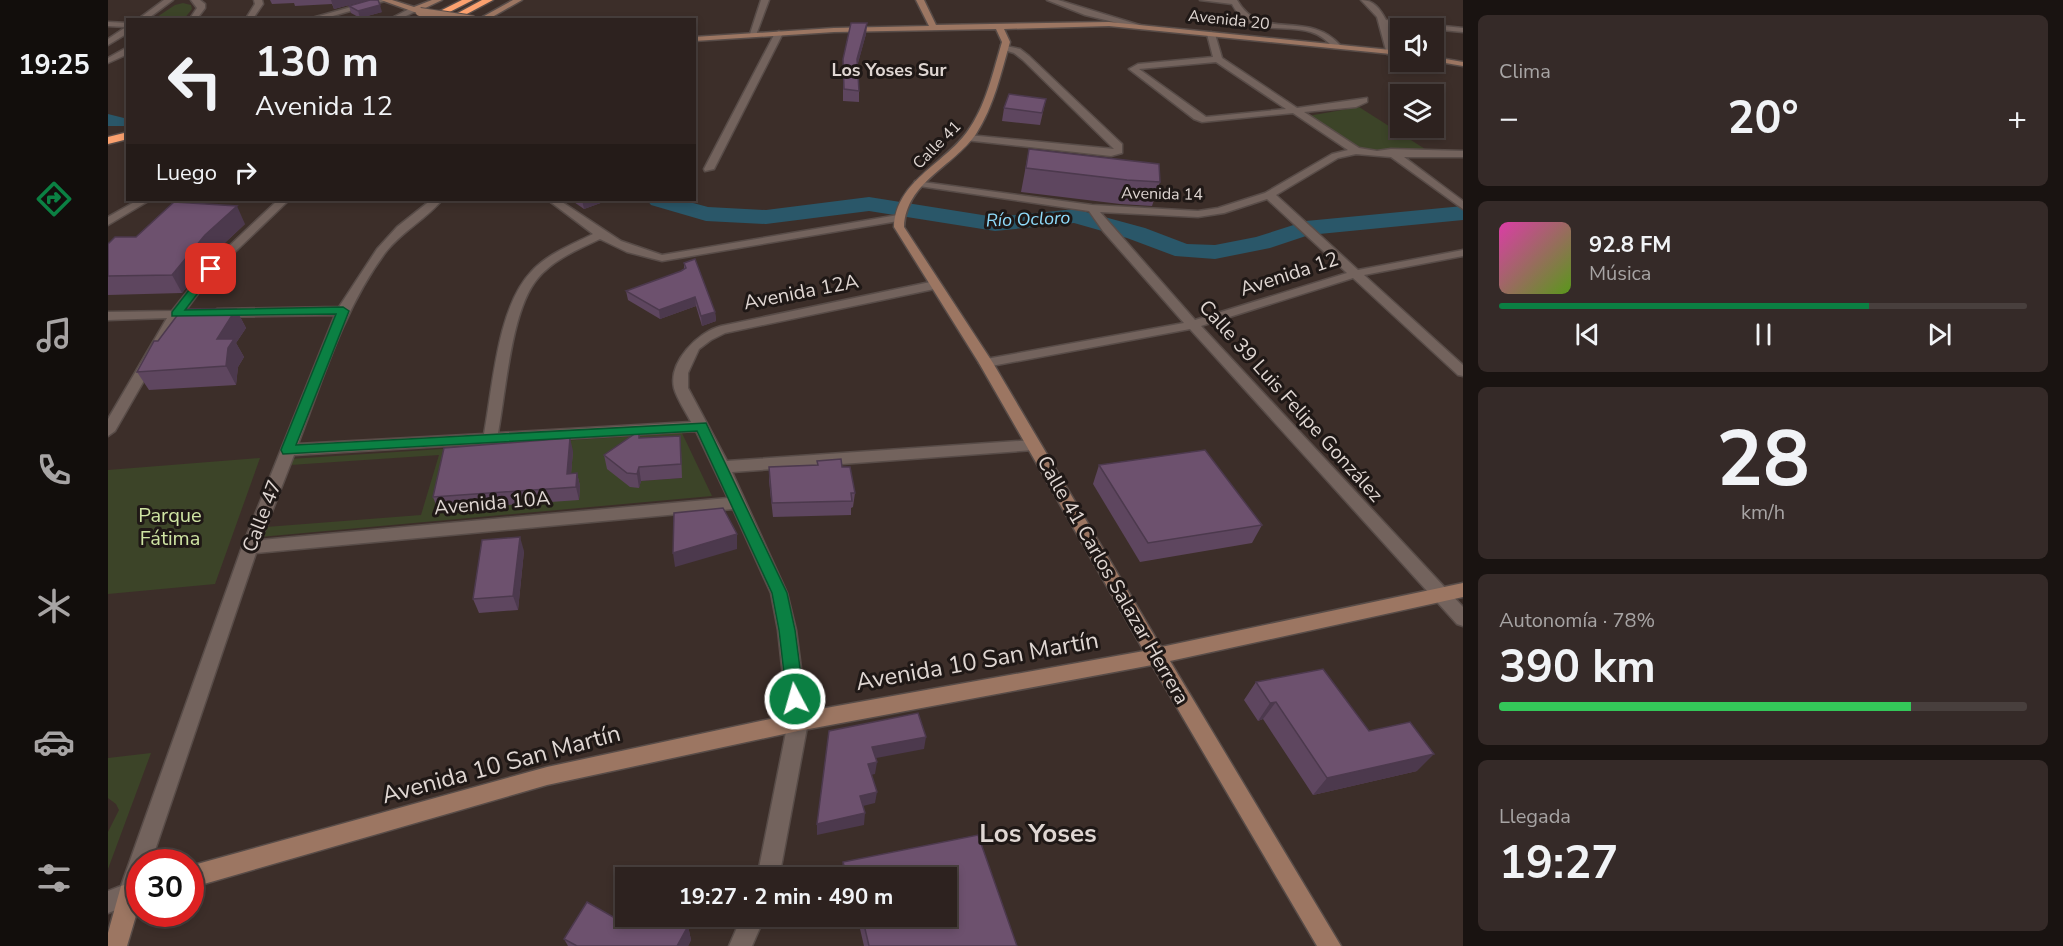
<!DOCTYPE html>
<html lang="es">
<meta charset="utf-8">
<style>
body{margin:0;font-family:"Nunito Sans",sans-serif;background:#352a28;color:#f1f3f6;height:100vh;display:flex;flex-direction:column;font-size:22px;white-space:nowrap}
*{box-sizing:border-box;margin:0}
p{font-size:20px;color:#a7a4a4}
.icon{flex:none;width:33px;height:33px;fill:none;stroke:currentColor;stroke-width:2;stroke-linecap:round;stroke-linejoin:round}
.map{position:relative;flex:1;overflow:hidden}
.sheet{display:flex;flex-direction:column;gap:15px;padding:15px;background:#191311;width:600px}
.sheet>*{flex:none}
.hud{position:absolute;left:18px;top:18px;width:570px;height:183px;border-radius:0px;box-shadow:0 3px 9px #0003,0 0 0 2px #483f3d;background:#2d221f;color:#f1f3f6;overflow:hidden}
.buttons{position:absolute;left:1282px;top:18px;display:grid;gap:12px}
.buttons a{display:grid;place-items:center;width:54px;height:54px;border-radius:0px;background:#2d221f;box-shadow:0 3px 9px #0003,0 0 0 2px #483f3d;font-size:30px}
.speed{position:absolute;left:18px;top:849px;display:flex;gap:12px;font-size:30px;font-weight:700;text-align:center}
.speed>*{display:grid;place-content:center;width:78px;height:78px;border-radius:50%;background:#2d221f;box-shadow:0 3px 9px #0003,0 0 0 2px #483f3d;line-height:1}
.speed .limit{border:9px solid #d22;background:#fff;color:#111}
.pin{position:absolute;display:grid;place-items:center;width:51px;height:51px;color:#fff;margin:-26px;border-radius:12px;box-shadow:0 3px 9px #0006}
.me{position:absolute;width:66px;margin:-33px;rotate:354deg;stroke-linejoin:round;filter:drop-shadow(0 0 4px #0008)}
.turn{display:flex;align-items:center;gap:21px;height:126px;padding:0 30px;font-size:27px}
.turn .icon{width:78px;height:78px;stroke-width:2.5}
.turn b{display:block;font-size:42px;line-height:51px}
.then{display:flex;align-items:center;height:57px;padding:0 30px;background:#0003;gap:12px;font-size:22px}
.big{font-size:45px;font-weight:700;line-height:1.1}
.sheet .tile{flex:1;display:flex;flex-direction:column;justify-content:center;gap:9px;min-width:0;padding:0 21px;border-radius:9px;background:#352a28}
.sheet .dial{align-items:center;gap:0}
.dial b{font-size:78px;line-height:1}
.song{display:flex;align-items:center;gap:18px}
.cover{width:72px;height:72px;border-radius:9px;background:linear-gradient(135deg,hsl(320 70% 55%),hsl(90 70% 35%))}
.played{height:6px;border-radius:3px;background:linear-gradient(90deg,#0b8043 70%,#483f3d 70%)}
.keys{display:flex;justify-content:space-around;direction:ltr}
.heat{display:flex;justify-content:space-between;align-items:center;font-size:33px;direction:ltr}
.charge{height:9px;border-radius:4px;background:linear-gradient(90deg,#34c759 78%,#483f3d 0)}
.trip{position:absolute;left:507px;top:867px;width:342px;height:60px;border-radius:0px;background:#2d221f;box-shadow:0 3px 9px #0003,0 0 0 2px #483f3d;font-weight:700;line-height:60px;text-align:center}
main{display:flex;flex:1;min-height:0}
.dock{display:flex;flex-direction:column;width:108px;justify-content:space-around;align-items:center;background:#120e0c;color:#a7a4a4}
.dock .icon{width:42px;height:42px}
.dock .selected{color:#0b8043}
.dock b{font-size:27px;color:#f1f3f6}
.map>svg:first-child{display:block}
.green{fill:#3c4428;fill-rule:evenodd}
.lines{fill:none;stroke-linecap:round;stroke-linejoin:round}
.river{fill:#2a5769;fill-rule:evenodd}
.street-casing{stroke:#584c48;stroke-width:3}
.secondary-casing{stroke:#584c48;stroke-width:3}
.highway-casing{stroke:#584c48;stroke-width:3}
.street{fill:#73635d;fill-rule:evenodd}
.secondary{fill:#9c7662;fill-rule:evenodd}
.highway{fill:#fba16f;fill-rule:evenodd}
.secondary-bridge-casing{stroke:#584c48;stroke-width:10;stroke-linecap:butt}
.secondary-bridge{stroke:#9c7662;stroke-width:8}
.wall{fill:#5e465f}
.shaded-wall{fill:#4c394d}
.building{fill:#6d516e;stroke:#4c394d;stroke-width:1.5}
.route{fill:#0b8043;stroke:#07532c;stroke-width:1.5}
.labels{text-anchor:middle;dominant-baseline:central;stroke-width:6;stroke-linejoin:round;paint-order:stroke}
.far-street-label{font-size:16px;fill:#dfd6d2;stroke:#1f1816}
.far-neighbourhood-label{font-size:18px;font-weight:bold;fill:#dfd6d2;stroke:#1f1816}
.far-water-label{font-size:18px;font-style:italic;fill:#8fdcfc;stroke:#1f1816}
.street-label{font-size:20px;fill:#dfd6d2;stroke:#1f1816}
.park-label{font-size:20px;fill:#cfe4a3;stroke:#1f1816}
.near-street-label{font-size:24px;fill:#dfd6d2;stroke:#1f1816}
.near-neighbourhood-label{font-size:26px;font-weight:bold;fill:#dfd6d2;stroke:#1f1816}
</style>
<main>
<nav class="dock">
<b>19:25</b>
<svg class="icon selected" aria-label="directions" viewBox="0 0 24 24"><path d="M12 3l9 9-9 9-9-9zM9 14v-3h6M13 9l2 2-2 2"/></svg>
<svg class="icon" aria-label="music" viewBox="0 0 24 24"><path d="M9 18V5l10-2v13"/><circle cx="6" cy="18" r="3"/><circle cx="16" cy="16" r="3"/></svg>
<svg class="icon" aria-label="phone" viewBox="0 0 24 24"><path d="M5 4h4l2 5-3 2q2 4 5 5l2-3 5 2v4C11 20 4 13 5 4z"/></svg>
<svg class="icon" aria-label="climate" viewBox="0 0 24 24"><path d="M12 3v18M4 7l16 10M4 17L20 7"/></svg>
<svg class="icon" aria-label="car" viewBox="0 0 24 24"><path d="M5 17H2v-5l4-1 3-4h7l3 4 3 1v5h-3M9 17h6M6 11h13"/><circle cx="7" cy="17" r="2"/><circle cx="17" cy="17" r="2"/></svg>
<svg class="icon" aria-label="filters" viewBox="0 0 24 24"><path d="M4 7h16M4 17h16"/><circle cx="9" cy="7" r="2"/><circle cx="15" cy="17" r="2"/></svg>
</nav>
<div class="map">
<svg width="1355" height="946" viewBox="0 0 1355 946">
<rect width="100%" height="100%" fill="#3c2e29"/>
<g class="green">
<polygon points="75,3 83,5 84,9 76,19 46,19 67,5"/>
<polygon points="1251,107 1317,149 1272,152 1242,146 1200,116"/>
<path d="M 574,433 L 604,496 L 152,537 L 182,459 ZM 533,453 L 574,478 L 533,481 L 531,488 ZM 331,455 L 313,515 L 158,527 L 182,465 Z"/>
<polygon points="152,458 107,584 0,594 0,470"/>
<polygon points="43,753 0,869 0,832 11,810 8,804 0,798 0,758"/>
</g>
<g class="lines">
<g class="river">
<polygon points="0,114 16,118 19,122 16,126 0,126"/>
<polygon points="761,197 887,217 967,209 1037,228 1079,244 1107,245 1148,237 1198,221 1355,206 1355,220 1201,235 1162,248 1107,259 1067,256 1019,238 966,223 887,231 761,211 658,224 598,221 543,205 539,200 574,200 600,207 658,210"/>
</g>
<g class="street-casing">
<g id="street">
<polygon points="56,0 65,0 38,20 29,20"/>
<polygon points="83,0 92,0 97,4 97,8 88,20 81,20 89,8"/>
<polygon points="146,0 154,0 155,4 144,20 137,20 147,4"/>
<polygon points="268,0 280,0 211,20 197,20"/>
<polygon points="653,0 661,0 648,35 641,37"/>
<polygon points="939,0 950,0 1038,27 1034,29 977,15"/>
<path d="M 1092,0 L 1129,0 C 1153,43 1200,8 1233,46 L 1226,48 C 1219,41 1213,35 1203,32 C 1173,23 1142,38 1124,4 Z"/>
<path d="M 1253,0 C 1266,0 1272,9 1278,20 L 1355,28 L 1355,32 L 1280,25 L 1286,52 L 1279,54 L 1269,17 Z"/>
<polygon points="303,8 310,10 290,20 280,20"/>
<polygon points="0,22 20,23 20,33 0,45 0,39 18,27 0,26"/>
<polygon points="671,31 675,33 606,169 597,171 596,169 667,33"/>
<path d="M 1103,32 L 1107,34 L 1114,58 L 1189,108 L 1259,98 L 1259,102 L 1248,107 L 1196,112 L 1251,148 L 1269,151 L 1283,149 L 1355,151 L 1355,157 L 1296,157 L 1355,201 L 1355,209 L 1283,157 L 1248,154 L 1230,158 L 1168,195 L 1250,270 L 1355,250 L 1355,256 L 1256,275 L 1355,365 L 1355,376 L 1350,375 L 1245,278 L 1093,326 L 1355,607 L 1355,626 L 1349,624 L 1082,329 L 878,367 L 871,363 L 878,359 L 1076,323 L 995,231 L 981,211 L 811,186 L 806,183 L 807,181 L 984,205 L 1090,211 L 1110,208 L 1157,193 L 1224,154 L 1240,150 L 1185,113 L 1094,122 L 1086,119 L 1021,69 L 1030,64 L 1105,57 L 1099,34 ZM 1108,62 L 1178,109 L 1098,117 L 1031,69 ZM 1159,199 L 1239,273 L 1087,320 L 992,212 L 1090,217 L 1116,213 Z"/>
<polygon points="893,45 912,49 921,56 1014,144 1014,153 1003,156 857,140 857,136 860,135 1006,149 915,60 906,53 893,49"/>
<polygon points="16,49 20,49 20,54 0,63 0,58"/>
<polygon points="30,200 42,200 0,225 0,217"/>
<polygon points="170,200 181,200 107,271 77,311 82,314 72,318 7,431 0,436 0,419 59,318 0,320 0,312 64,311 99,267"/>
<path d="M 323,200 L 334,200 C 317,220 293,232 277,253 C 235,310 215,379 190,444 L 376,434 C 385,387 389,308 423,272 C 439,254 463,245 485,234 L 440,200 L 451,200 L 513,241 L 554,255 L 790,215 L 795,218 L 790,221 L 554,261 L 519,252 L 492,239 C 471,249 446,259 430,278 C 403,309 398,391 390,433 L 583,422 C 578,412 569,399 566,388 C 560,362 590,332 613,326 L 827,281 L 833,285 L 831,288 L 617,333 L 603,340 L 591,349 L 580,373 L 580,388 L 619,461 L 926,440 L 933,445 L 926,450 L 624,472 L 679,593 L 688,630 L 700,722 L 671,878 L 649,878 L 680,722 L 670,630 L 663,593 L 625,509 L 148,553 L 43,862 L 32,862 L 32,895 L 29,902 L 0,913 L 0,891 L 13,886 L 134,547 L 227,315 L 109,317 L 103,313 L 109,309 L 231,307 L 269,249 L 289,227 ZM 588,431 L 620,498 L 153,540 L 186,455 Z"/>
<polygon points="634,916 657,916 644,946 621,946"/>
</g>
</g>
<g class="secondary-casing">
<g id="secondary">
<polygon points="273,0 284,0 306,7 324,0 334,0 313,10 316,12 312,14"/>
<polygon points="405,0 414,0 379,20 369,20"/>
<path d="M 808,0 L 816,0 L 828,25 L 1001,22 L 1293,51 L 1293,55 L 1001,26 L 896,29 L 902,42 C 893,73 886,106 868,134 C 845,167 798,182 796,227 L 885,363 L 1053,647 L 1355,583 L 1355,597 L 1062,661 L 1233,946 L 1209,946 L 1044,665 L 690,731 L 439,785 L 82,888 L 82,866 L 439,767 L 690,713 L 1036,651 L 871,363 L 786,227 C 788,181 835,165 859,132 C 878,106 885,72 894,42 L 888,29 L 726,32 L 586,41 L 586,37 L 726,28 L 821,26 Z"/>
<polygon points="1326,57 1355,62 1355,66 1326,61"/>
<polygon points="32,880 32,902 19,946 0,946 0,933 13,886"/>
</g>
</g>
<g class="highway-casing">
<g id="highway">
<polygon points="354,0 365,0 326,20 314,20"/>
<polygon points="374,0 385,0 355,16 348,14"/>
<polygon points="20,132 20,139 0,144 0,137"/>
</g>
</g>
<use href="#street" class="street"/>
<use href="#secondary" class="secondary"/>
<use href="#highway" class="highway"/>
<g class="secondary-bridge-casing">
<polyline id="secondary-bridge" points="312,12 366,20"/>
</g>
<use href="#secondary-bridge" class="secondary-bridge"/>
</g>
<g class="wall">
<polygon points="162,0 260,0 226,9 224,4 187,6 186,3 164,4"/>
<polygon points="241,6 274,12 252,18 243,13"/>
<polygon points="759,23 758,34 749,66 751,91 751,102 735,101 735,59"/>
<polygon points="938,99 932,125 894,121 896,108"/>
<polygon points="921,149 1052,182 1044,206 1012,204 913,192"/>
<polygon points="463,200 498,200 498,201 476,209"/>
<polygon points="137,224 106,253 74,293 0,295 0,244 28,237"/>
<polygon points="576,263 607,312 608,321 594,326 588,306 552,319 520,300 518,291 573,271 576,269"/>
<polygon points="128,309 138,328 128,343 136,357 130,367 128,385 41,390 29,372 50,341"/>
<polygon points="531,431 532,438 573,450 574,478 533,481 531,488 522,487 499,469 496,455"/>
<polygon points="465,451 463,474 469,473 472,486 471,500 330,510 325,497"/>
<polygon points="709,461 734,467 747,493 745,507 743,508 743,515 665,517 661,481 661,467 709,465"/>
<polygon points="991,465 1154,525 1144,543 1032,562 985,484"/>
<polygon points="416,551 410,610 371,613 365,599"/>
<polygon points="1148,682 1261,731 1309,771 1205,795 1155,719 1150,721 1136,700"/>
<polygon points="870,835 909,946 756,946 749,916 838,916 838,878 733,878 735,862"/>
<polygon points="519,925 580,926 583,940 580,946 460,946 456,939"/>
</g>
<g class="shaded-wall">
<polygon points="223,0 260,0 226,9"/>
<polygon points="272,5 274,12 252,18 250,11"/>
<polygon points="759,23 758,34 748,71 749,59"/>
<polygon points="474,200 498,200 498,201 476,209"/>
<polygon points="129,206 137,224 106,253 74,293 64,275 97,235"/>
<polygon points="587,297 588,306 552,319 551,310"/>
<polygon points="128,309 138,328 128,343 136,357 130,367 128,385 118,366 109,339"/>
<polygon points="607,312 608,321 594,326 593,316"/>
<polygon points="462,438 465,451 462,487 459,474"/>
<polygon points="531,467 533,481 531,488 529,474"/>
<polygon points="469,473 472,486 471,500 468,487"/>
<polygon points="629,534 629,549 567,567 565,553"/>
<polygon points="412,537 416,551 410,610 405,596"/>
<polygon points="1168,702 1155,719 1150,721 1162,703"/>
<polygon points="818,737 816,749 763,759 764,747"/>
<polygon points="1326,754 1309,771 1205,795 1219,778"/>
<polygon points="769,762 767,774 759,776 760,764"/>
<polygon points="769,792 767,803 751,807 752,796"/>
<polygon points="757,813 756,825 709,835 709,824"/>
<polygon points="580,926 583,940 580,946 569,946"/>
</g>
<g class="building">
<polygon points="262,0 270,0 272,5 250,11 241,6"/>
<polygon points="743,23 759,23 749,59 751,91 736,89 735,59"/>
<polygon points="901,94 938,99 934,113 896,108"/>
<polygon points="921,149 1051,164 1052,182 1019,180 918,168"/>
<polygon points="66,202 129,206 97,235 64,275 0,276 0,244 7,237 28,237"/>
<polygon points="587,259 607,312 593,316 587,297 551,310 518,291 573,271 578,268 576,263"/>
<polygon points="74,309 128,309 109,339 126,339 120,348 118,366 29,372 46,341 50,341"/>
<polygon points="531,431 531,438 572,436 573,464 531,467 529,474 519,473 496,455"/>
<polygon points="462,438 459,474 469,473 468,487 325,497 336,448"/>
<polygon points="1097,450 1154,525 1040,543 991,465"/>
<polygon points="733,459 734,467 742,467 747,493 743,493 744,501 664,503 661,467 710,465 709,461"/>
<polygon points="615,508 629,534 565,553 566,513"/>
<polygon points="412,537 405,596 365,599 374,540"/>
<polygon points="1215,669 1261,731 1302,722 1326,754 1219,778 1168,702 1162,703 1148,682"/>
<polygon points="810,713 818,737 764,747 769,762 760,764 769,792 752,796 757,813 709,824 721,731"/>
<polygon points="870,835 909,946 761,946 754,916 838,916 838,878 739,878 735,862"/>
<polygon points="479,902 519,925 524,916 563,916 580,926 569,946 469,946 456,939"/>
</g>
<polygon class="route" points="103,266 108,269 77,310 235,307 241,311 188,445 598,423 679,593 687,630 696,699 693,704 687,706 681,704 679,699 671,630 664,593 589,431 175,454 173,450 228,314 64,316 64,312 99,267"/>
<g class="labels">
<g class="far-street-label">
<text transform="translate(1121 20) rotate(6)">Avenida 20</text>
<text transform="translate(829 145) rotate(-45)">Calle 41</text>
<text transform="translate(1054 194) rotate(1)">Avenida 14</text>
</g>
<g class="far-neighbourhood-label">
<text x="781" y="70">Los Yoses Sur</text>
</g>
<g class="far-water-label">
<text transform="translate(920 219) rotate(-2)">Río Ocloro</text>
</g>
<g class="street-label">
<text transform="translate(1181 274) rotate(-18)">Avenida 12</text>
<text transform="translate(693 292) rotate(-11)">Avenida 12A</text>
<text transform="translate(1183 401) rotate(48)">Calle 39 Luis Felipe González</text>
<text transform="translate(384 503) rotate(-5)">Avenida 10A</text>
<text transform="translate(154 516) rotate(-69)">Calle 47</text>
<text transform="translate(1005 580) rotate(60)">Calle 41 Carlos Salazar Herrera</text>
</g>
<g class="park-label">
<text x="62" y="515">Parque<tspan x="62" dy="23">Fátima</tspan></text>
</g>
<g class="near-street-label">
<text transform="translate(869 661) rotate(-10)">Avenida 10 San Martín</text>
<text transform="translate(393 764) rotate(-15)">Avenida 10 San Martín</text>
</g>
<g class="near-neighbourhood-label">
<text x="930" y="833">Los Yoses</text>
</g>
</g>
</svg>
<div class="buttons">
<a><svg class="icon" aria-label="sound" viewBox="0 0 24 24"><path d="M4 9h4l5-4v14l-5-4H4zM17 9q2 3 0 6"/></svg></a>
<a><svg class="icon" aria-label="layers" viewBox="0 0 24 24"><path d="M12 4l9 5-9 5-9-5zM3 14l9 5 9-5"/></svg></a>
</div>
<div class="speed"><div class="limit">30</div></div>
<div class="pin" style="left:103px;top:269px;background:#d93025"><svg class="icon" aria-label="arrive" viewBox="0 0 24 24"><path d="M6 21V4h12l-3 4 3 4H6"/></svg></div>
<svg class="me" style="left:687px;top:699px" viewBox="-20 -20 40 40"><circle r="17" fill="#0b8043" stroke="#fff" stroke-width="3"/><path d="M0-11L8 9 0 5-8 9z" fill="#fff"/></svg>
<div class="trip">19:27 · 2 min · 490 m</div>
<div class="hud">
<div class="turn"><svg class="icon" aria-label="left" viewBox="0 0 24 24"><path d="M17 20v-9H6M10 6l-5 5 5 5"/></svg><div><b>130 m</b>Avenida 12</div></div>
<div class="then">Luego<svg class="icon" aria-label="right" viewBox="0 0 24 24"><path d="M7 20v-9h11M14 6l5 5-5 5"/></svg></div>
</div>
</div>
<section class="sheet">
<div class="tile"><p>Clima</p>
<div class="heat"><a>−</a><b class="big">20°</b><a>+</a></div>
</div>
<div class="tile">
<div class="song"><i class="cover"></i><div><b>92.8 FM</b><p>Música</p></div></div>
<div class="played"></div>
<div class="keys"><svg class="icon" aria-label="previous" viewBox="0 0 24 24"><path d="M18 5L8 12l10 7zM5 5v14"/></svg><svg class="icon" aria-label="pause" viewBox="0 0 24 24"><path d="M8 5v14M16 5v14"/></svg><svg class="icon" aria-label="next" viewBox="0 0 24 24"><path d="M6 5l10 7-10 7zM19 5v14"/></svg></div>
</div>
<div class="tile dial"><b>28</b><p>km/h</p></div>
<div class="tile"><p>Autonomía · 78%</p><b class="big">390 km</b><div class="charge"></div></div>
<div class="tile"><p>Llegada</p><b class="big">19:27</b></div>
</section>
</main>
